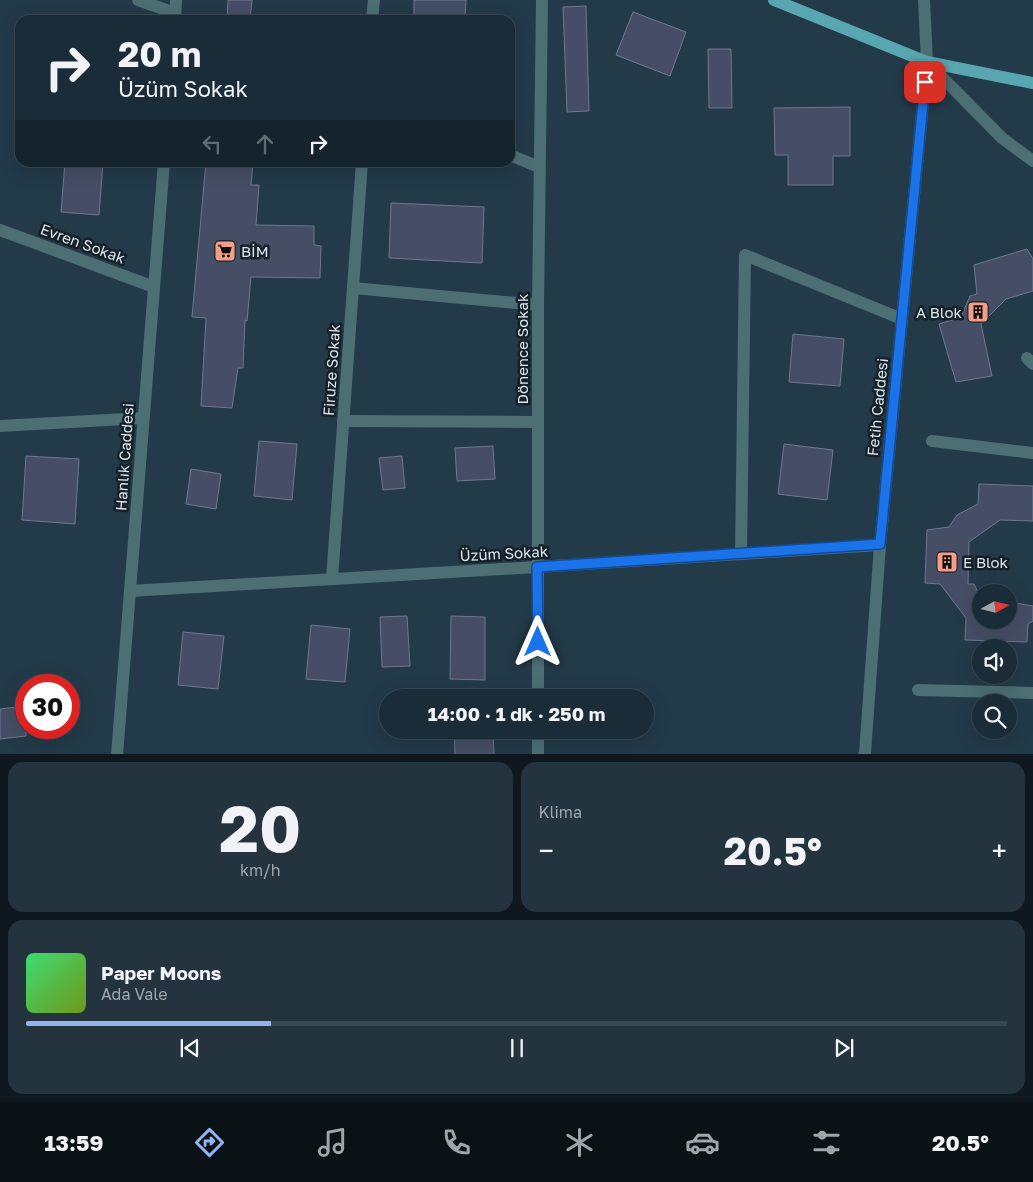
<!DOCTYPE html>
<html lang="tr">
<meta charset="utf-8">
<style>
body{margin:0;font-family:"Golos Text",sans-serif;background:#23343f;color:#f1f3f6;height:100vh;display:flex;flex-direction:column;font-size:19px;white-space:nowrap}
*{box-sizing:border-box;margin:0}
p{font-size:16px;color:#9fa7ad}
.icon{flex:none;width:28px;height:28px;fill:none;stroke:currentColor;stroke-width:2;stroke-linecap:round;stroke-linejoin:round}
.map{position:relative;height:754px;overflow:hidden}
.panel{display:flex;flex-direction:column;gap:8px;padding:8px;background:#0e181e;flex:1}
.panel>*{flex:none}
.banner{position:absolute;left:15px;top:15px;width:500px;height:152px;border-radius:15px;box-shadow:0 5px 20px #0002,0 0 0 1px #384852;background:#1a2c37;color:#f1f3f6;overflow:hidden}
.needle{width:32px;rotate:82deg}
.fabs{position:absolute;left:972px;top:584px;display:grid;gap:10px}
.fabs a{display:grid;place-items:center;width:45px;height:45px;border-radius:50%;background:#1a2c37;box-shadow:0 5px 20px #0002,0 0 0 1px #384852;font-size:25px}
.speed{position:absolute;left:15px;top:674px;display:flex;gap:10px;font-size:25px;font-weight:700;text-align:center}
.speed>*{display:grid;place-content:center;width:65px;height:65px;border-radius:50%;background:#1a2c37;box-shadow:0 5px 20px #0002,0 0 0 1px #384852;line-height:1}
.speed .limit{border:8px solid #d22;background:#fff;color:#111}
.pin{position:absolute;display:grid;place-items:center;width:42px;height:42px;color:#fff;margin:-21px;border-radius:10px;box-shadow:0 2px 8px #0006}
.me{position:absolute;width:55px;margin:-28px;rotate:0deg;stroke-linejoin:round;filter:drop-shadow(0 0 4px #0008)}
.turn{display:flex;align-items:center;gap:18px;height:105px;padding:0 20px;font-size:22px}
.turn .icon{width:65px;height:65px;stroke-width:2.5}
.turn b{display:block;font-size:35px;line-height:42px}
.lanes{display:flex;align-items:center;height:48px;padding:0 20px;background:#0003;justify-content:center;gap:25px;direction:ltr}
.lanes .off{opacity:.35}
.big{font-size:38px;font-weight:700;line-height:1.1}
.panel .card{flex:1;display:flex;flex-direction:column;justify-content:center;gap:8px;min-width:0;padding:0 18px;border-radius:15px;background:#23343f}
.panel .dial{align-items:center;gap:0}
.dial b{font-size:65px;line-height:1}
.song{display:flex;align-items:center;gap:15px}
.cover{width:60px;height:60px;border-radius:8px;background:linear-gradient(135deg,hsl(140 70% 55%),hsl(80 70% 35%))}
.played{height:5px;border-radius:2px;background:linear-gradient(90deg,#95b2f1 25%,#384852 25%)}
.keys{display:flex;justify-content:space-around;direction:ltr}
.heat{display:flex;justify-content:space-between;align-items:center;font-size:28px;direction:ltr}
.panel .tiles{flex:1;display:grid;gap:8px;grid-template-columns:1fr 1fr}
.card:last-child{grid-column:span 2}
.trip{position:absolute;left:379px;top:689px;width:275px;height:50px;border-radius:25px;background:#1a2c37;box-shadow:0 5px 20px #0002,0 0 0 1px #384852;font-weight:700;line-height:50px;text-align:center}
.menu{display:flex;height:80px;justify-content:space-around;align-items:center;background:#0a1216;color:#9fa7ad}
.menu .icon{width:35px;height:35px}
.menu .selected{color:#95b2f1}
.menu b{font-size:22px;color:#f1f3f6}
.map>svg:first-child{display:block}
.building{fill:#454e64;stroke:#6f7891}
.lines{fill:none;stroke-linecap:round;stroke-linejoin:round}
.minor{stroke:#4c6f74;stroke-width:12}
.tertiary{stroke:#4c6f74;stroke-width:12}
.primary{stroke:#58a6af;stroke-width:12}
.route-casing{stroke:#114b97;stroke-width:12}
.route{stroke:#1a73e8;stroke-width:9}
.labels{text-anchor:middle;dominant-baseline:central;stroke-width:5;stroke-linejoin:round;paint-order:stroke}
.street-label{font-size:15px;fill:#d8e6ef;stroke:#162027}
.poi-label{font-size:15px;fill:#d8e6ef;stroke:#162027;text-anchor:start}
</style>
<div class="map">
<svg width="1033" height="755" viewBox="0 0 1033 755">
<rect width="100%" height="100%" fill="#233a49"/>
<g class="building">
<polygon points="228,0 252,0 250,20 227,20"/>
<polygon points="414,0 466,0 465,20 414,20"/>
<polygon points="586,6 589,111 567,112 563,7"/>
<polygon points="633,12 686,32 670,76 616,55"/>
<polygon points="708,49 731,49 732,108 709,108"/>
<polygon points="850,107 850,156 833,156 833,185 788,185 788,155 775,155 774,108"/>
<polygon points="65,162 103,162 99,215 61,212"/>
<polygon points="206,162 253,162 251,185 259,185 256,225 314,226 314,245 321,246 320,278 251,277 247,321 245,320 243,368 238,368 232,408 201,406 206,318 192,317"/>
<polygon points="391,203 484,207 482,263 389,258"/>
<polygon points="1027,249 1033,259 1033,291 1006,299 981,324 992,376 956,382 939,324 961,317 970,296 977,294 974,265"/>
<polygon points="793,334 844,339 840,386 789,382"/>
<polygon points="259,441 297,444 292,500 254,496"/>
<polygon points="784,444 833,450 827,500 778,494"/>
<polygon points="493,446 495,479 457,481 455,448"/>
<polygon points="26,456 79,459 75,524 22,520"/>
<polygon points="402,456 405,488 383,490 379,458"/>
<polygon points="191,469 221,474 216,509 186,504"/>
<polygon points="979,484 1033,486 1033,521 1000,520 969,542 968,584 974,584 981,598 981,620 1009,620 1009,602 1033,606 1033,621 1028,624 1027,642 965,640 966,618 940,584 925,583 927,530 949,527 957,515 978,504"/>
<polygon points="407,616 410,666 382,667 380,617"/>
<polygon points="451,616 485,617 485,680 450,679"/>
<polygon points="311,625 350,629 345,682 306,679"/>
<polygon points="183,632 224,636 218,689 178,685"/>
<polygon points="26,706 26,736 0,739 0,709"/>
<polygon points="454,730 493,730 494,755 455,755"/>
</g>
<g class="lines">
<g class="minor">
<polyline points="138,0 175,13"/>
<polyline points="924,0 927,62 1002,138 1033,161"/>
<polyline points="372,20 374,0"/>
<polyline points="510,155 539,167"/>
<polyline points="0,230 154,287"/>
<polyline points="353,288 538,305"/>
<polyline points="1027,358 1033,364"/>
<polyline points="343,421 538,422"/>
<polyline points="0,426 143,418"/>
<polyline points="932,441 1033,453"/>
<polyline points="741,554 745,255 902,319"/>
<polyline points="332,579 362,162"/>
<polyline points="130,591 537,567 880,545"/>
<polyline points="918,690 1033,693"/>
<polyline points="538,698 538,305 542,0"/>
<polyline points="538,730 538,755"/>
</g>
<g class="tertiary">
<polyline points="175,20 176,0"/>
<polyline points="117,755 164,162"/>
<polyline points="864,755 865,753 880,545 927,62"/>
</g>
<polyline class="primary" points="774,0 927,62 1033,83"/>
</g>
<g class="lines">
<g class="route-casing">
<polyline id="route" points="538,642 537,567 880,544 925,82"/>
</g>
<use href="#route" class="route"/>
</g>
<defs>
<g id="supermarket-square" transform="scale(1.125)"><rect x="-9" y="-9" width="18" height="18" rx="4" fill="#f49e87" stroke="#162027"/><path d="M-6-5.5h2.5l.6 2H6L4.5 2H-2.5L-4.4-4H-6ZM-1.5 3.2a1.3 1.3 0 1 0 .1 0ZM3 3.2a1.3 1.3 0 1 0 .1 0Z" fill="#111"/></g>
<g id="building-square" transform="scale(1.125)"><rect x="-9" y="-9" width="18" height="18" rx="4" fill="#f49e87" stroke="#162027"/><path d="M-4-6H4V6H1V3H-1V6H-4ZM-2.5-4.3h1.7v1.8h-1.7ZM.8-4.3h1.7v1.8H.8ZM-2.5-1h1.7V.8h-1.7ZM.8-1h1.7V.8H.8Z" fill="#111"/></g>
</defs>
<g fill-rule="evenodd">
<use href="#supermarket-square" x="225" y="251"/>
<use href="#building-square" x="978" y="312"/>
<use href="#building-square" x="947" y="562"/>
</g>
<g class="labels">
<g class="street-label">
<text transform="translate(83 243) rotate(20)">Evren Sokak</text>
<text transform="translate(522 349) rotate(-90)">Dönence Sokak</text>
<text transform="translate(331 370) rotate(-86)">Firuze Sokak</text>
<text transform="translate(877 407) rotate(-84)">Fetih Caddesi</text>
<text transform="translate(124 457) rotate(-86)">Hanlık Caddesi</text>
<text transform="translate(504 553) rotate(-3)">Üzüm Sokak</text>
</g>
<g class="poi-label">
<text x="241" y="251">BİM</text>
<text x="962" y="312" text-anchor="end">A Blok</text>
<text x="963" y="562">E Blok</text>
</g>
</g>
</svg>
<div class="fabs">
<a><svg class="needle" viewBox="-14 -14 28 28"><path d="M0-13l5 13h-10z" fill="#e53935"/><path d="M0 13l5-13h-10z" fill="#9fa7ad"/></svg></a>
<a><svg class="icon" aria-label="sound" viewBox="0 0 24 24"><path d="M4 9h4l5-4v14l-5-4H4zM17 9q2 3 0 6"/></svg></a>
<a><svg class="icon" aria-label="search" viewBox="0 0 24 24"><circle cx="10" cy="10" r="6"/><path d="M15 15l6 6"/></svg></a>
</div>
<div class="speed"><div class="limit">30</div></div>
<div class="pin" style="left:925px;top:82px;background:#d93025"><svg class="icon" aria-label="arrive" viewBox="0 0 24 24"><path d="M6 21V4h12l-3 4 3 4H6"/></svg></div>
<svg class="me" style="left:538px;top:642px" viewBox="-20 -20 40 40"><path d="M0-17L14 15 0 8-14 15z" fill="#1a73e8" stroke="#fff" stroke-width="4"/></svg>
<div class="trip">14:00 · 1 dk · 250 m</div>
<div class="banner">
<div class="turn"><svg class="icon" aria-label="right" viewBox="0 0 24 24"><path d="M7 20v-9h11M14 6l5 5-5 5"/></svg><div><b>20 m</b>Üzüm Sokak</div></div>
<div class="lanes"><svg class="icon off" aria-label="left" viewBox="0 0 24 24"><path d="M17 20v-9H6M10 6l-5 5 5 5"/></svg><svg class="icon off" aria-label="ahead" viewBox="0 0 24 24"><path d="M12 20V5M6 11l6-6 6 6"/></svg><svg class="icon" aria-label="right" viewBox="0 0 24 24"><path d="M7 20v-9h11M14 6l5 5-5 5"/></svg></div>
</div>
</div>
<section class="panel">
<div class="tiles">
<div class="card dial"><b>20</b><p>km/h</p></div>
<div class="card"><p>Klima</p>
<div class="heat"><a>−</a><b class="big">20.5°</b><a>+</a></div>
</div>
<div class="card">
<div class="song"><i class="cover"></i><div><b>Paper Moons</b><p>Ada Vale</p></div></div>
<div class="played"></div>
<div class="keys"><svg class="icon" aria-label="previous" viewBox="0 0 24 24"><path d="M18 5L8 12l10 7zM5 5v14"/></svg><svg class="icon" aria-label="pause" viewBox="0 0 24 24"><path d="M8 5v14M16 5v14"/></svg><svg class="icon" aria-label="next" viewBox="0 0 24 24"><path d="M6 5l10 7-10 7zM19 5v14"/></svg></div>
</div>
</div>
</section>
<nav class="menu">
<b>13:59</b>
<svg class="icon selected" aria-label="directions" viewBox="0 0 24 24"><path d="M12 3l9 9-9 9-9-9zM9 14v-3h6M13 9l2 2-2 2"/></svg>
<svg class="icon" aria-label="music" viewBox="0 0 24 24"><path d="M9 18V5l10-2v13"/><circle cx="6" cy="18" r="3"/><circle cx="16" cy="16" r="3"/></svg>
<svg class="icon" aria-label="phone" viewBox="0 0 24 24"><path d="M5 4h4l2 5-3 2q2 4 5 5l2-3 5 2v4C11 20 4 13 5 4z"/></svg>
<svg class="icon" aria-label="climate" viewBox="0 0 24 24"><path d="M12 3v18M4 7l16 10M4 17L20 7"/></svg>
<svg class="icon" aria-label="car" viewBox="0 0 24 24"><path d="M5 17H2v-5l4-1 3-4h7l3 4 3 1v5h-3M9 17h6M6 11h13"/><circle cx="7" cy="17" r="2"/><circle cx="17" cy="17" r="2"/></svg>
<svg class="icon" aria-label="filters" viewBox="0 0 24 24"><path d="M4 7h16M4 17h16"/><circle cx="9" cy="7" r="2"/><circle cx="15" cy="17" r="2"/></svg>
<b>20.5°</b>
</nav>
